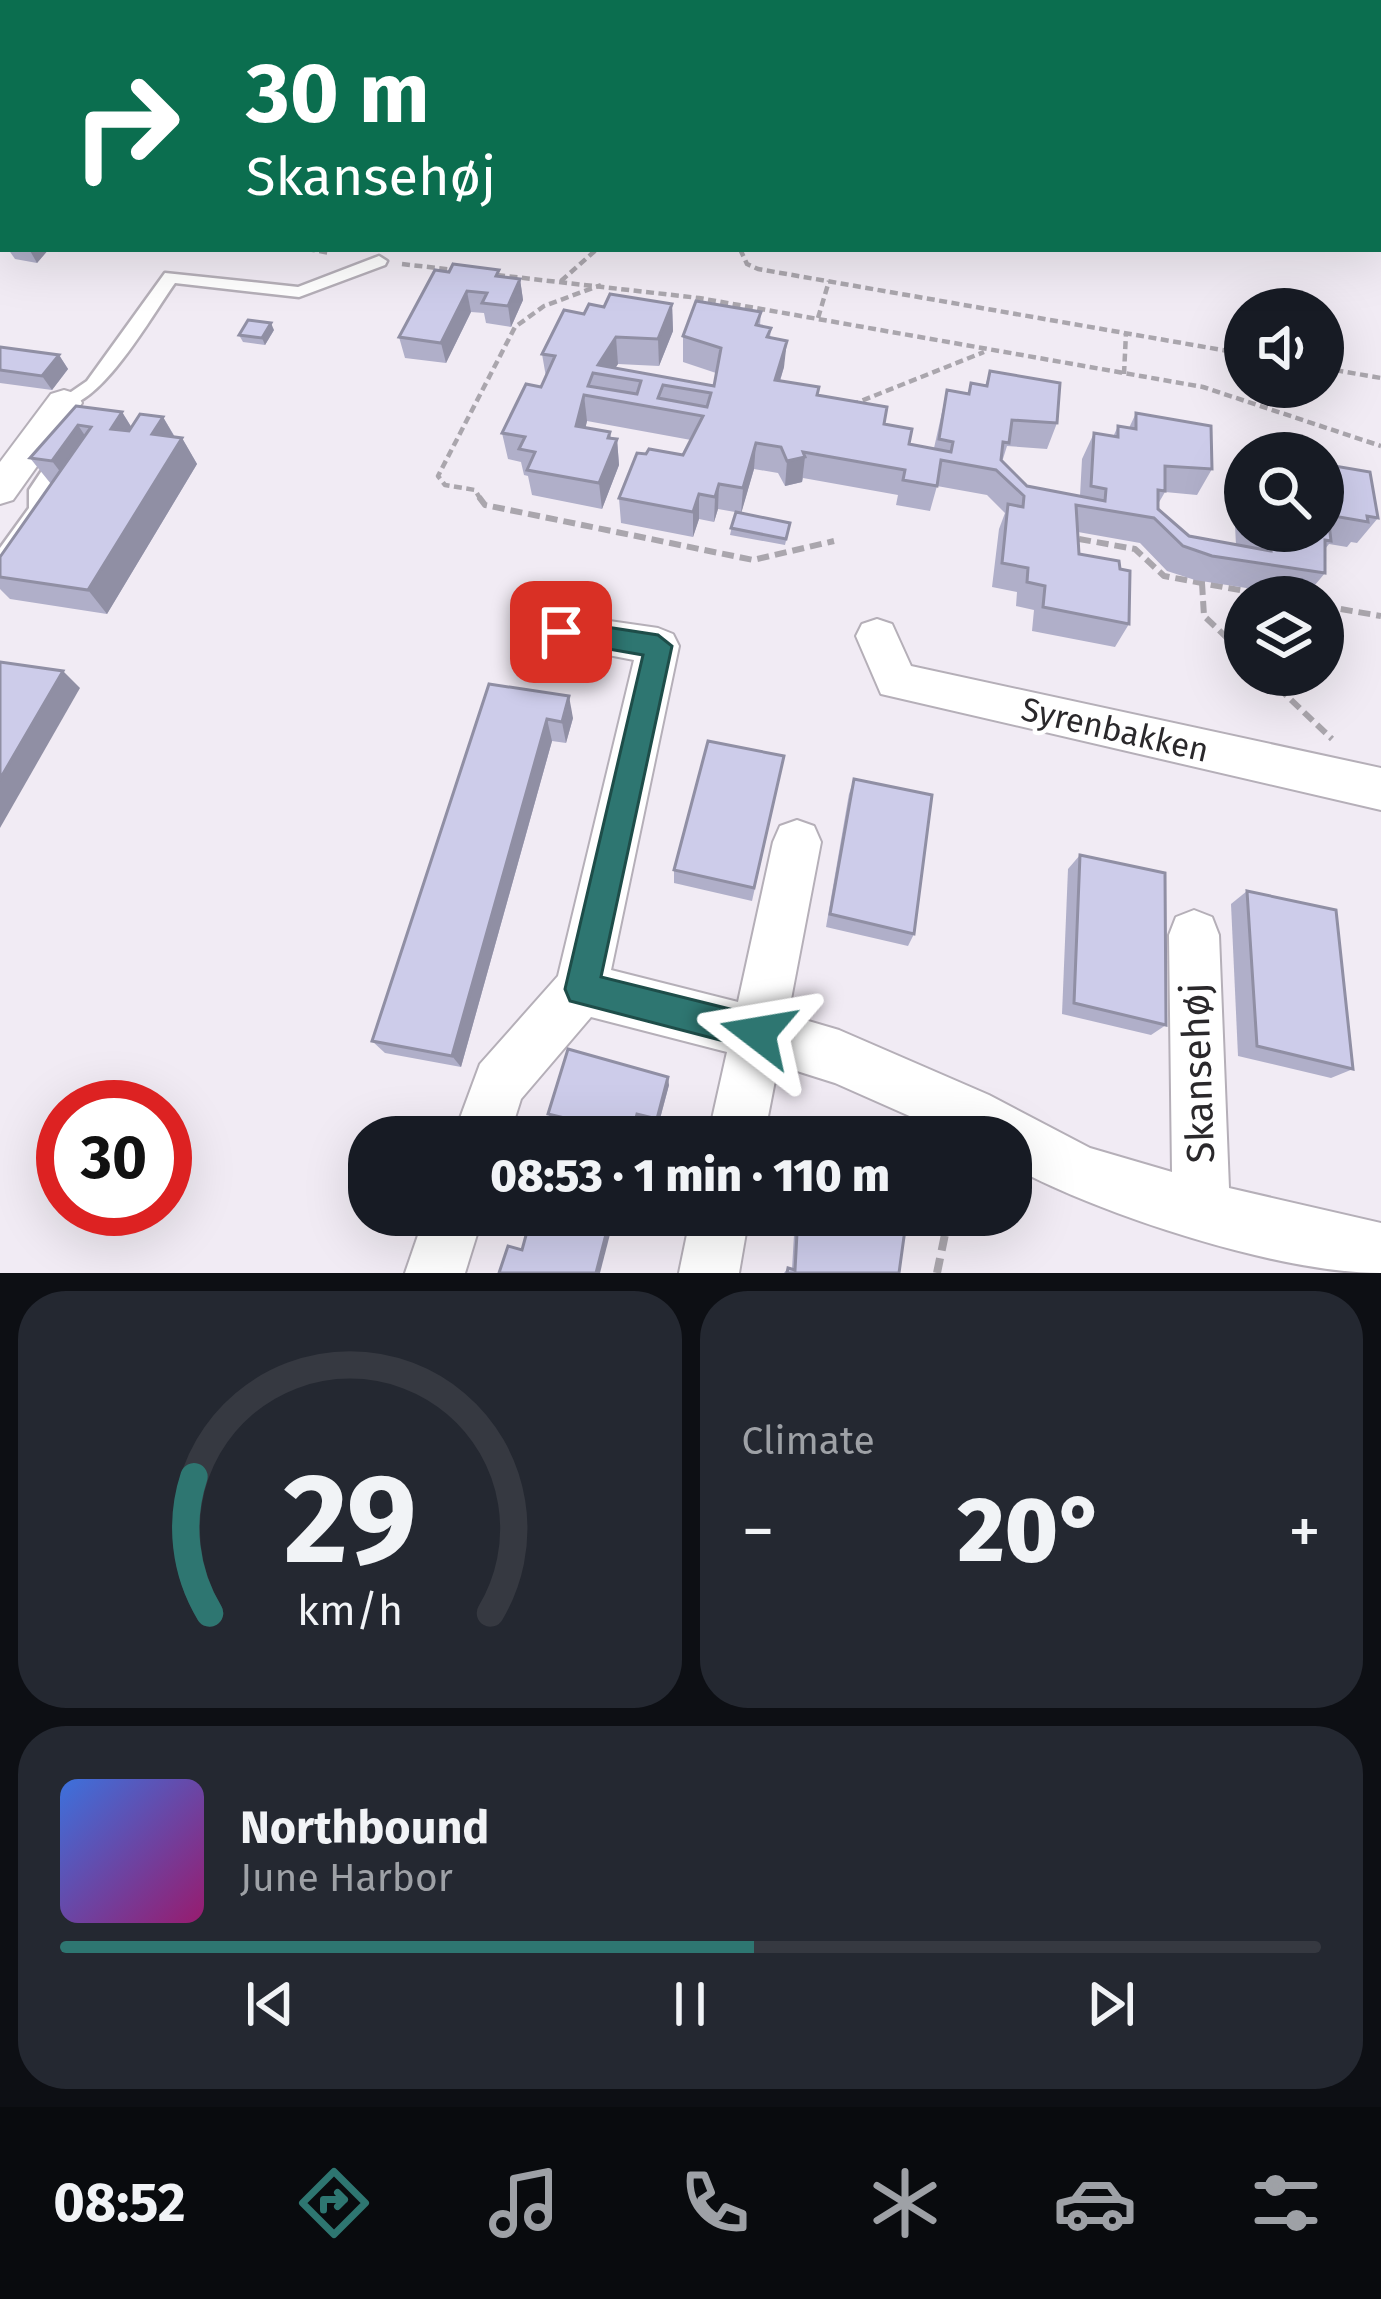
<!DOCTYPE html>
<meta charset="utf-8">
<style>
body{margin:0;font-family:"Fira Sans",sans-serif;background:#242831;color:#f1f3f6;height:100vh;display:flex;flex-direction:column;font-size:45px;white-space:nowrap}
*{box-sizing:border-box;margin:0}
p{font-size:39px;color:#9ea1a6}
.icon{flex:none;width:66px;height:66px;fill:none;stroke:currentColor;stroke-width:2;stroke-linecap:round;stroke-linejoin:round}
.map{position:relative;height:1273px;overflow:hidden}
.panel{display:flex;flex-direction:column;gap:18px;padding:18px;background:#0d0f14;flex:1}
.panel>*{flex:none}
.guide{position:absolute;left:0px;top:0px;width:1383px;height:252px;box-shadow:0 12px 48px #0002;background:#0b6e4f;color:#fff;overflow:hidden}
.fabs{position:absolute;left:1224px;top:288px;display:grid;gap:24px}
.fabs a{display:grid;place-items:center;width:120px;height:120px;border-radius:50%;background:#171b24;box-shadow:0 12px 48px #0002;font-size:60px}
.speed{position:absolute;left:36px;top:1080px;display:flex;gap:24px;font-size:60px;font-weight:700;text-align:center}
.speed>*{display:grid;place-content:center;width:156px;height:156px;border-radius:50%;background:#171b24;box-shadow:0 12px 48px #0002;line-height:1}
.speed .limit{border:18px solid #d22;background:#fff;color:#111}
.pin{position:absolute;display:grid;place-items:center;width:102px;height:102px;color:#fff;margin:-51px;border-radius:24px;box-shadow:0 6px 18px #0006}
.me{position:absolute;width:132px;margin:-66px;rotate:284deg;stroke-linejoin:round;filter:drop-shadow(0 0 9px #0008)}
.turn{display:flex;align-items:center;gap:42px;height:252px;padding:0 48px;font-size:54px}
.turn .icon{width:156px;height:156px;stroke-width:2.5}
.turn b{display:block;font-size:84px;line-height:102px}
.big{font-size:90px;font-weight:800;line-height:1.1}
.panel .widget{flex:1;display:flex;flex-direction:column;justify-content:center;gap:18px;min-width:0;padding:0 42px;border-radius:48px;background:#242831}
.panel .dial{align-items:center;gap:0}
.dial svg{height:312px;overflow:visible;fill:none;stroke:#363941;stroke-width:7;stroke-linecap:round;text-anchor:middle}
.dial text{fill:#f1f3f6;stroke:none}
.song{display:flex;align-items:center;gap:36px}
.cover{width:144px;height:144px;border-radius:18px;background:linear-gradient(135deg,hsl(220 70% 55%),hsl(320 70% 35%))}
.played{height:12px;border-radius:6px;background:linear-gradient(90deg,#2e7671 55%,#363941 55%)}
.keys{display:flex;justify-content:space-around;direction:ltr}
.heat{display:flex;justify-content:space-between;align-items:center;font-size:66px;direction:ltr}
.panel .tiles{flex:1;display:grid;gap:18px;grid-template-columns:1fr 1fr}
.widget:last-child{grid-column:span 2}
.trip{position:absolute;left:348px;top:1116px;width:684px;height:120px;border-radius:48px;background:#171b24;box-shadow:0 12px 48px #0002;font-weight:800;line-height:120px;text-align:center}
.tabs{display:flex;height:192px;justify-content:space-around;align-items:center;background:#090b0e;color:#9ea1a6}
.tabs .icon{width:84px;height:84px}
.tabs .current{color:#2e7671}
.tabs b{font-size:54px;color:#f1f3f6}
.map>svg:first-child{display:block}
.water{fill:#8593ad}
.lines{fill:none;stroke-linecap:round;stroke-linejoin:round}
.service-casing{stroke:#b5afb8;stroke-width:5}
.minor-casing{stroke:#b5afb8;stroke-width:4}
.path-far2{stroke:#aaa6ad;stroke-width:4.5;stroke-dasharray:8 4.5;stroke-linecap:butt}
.path-far1{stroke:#aaa6ad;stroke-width:6;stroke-dasharray:12 6;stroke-linecap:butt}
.path{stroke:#aaa6ad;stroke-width:8;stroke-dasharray:15 8;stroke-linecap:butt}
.service{fill:#fff;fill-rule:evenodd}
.minor{fill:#fff;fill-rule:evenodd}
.wall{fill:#b0afc9}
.shaded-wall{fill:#908fa4}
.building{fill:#cdccea;stroke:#908fa4;stroke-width:3;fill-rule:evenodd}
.route{fill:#2e7671;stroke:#1e4d49;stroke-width:3}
.labels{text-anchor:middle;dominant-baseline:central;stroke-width:9;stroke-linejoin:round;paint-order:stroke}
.street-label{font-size:33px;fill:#2a282b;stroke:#fff}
.near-street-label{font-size:39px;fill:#2a282b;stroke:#fff}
</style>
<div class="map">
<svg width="1381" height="1273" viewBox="0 0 1381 1273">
<rect width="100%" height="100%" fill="#f1ebf4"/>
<polygon class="water" points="877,0 1381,0 1381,241 1380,3"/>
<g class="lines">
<g class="service-casing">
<g id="service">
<path d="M 379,256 L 387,261 L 385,265 L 299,297 L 175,283 C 152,315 99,411 58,407 L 55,403 L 87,381 L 165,273 L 298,287 Z"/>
<polygon points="62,449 71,456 48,491 46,514 7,569 0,571 0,548 29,508 29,490 55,451"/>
</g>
</g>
<g class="minor-casing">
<g id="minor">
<polygon points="3,95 3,115 0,115 0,96"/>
<polygon points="64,390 77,394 82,403 13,500 0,504 0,462 51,394"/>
<path d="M 561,614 L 658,628 L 673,634 L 679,646 L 611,970 L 738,1002 L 773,842 L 780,826 L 797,820 L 814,826 L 821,842 L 788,1015 L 839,1030 L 989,1095 L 1090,1148 L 1172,1172 L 1169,935 L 1176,917 L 1194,910 L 1212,917 L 1219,935 L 1229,1188 L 1381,1223 L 1381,1273 C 1279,1273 1101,1215 1011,1166 L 1011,1137 L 957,1137 L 835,1083 L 778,1065 L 764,1137 L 708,1137 L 727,1052 L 591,1017 L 521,1099 L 509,1137 L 453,1137 L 480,1064 L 558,976 L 634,660 L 546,643 L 540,631 L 546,619 Z"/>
<polygon points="877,619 892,624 911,666 1381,768 1381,810 881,694 856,636 862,624"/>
<polygon points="425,1215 483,1215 465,1273 405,1273"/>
<polygon points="691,1215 749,1215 739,1273 679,1273"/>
</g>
</g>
<g class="path-far2">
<polyline points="307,249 330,253"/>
<polyline points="740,249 747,264 758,269 1245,354"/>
<polyline points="402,264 455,270"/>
<polyline points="497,275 699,298 1203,387 1381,446"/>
<polyline points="561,281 597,249"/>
<polyline points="818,318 829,281"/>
<polyline points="1323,368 1381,378"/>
<polyline points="1124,374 1126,333"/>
<polyline points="851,405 984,352"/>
<polyline points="481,500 475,490 445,485 438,476 515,327 544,306 601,285"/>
</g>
<g class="path-far1">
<polyline points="479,497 485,505 753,560 834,541"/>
<polyline points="1079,539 1135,549 1164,576 1277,597"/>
<polyline points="1202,583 1204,616 1245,655"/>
<polyline points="1323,606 1381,616"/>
<polyline points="1265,675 1332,739"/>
</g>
<polyline class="path" points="937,1273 949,1215"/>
<use href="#service" class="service"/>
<use href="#minor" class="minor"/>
</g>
<g class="wall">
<polygon points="16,0 53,0 50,3 17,3"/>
<polygon points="3,19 3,78 0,77 0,21"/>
<polygon points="8,249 49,249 37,263 15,259"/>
<polygon points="435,270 520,279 523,300 511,327 486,323 484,313 471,312 446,363 405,358 399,337"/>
<polygon points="672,304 673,331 659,366 618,364 615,368 714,386 716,373 683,362 683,336 761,312 760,326 771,328 770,338 784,367 780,381 819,387 818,395 884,424 909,444 934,448 947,390 968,394 971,383 985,386 990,371 1057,423 1047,449 1007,446 1002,462 1027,486 1080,496 1082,459 1094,433 1113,437 1118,426 1129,428 1136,413 1212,469 1197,495 1165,492 1158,504 1158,509 1189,536 1236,545 1234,505 1245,488 1245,531 1323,531 1323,464 1378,518 1357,543 1351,542 1347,547 1329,544 1325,549 1325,573 1305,597 1195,580 1167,571 1140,543 1078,532 1079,554 1129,624 1115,647 1032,631 1034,610 1016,606 1017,592 992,587 999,529 1005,513 987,495 937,486 930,511 896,505 898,495 803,478 802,482 785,486 778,473 754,469 741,513 790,523 785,545 730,535 735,512 718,509 714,522 699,519 693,537 621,523 619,498 646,454 683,455 691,440 587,421 585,428 617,439 619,465 602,509 532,495 528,476 524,475 521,462 508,459 502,433 541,387 546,377 542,354 584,314 604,307"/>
<polygon points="274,330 265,345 243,342 239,335"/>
<polygon points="0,347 59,355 68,369 52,390 0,383"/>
<polygon points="76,406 122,412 132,428 163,417 175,437 182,438 197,464 107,614 10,599 0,589 0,557 51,484 30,458"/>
<polygon points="489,684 573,718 566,743 552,741 461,1067 385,1053 372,1041"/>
<polygon points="781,772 752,901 674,883 674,870"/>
<polygon points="854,779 914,934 908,946 826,927 849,794"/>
<polygon points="1080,855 1166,1025 1151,1035 1062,1014 1068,869"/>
<polygon points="1247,891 1353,1069 1331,1078 1238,1056 1231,904"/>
<polygon points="669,1085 658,1126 639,1121 635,1137 541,1137 556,1137 560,1123 553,1121 548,1114"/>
<polygon points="797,1215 907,1215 899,1273 784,1273 788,1268 792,1269 795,1217"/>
</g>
<g class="shaded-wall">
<polygon points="3,162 3,225 0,228 0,165"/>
<polygon points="29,249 49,249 37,263"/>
<polygon points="520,279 523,300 511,327 508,306"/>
<polygon points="467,291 471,312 446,363 441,343"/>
<polygon points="672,304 673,331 659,366 658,339"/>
<polygon points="271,323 274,330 265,345 262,338"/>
<polygon points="616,337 618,364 610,376 598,365"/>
<polygon points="787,341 784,367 772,406 775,380"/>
<polygon points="59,355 68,369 52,390 42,376"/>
<polygon points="584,395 587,421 580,452 576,426"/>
<polygon points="122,412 138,438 111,429"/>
<polygon points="163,417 178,443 152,434"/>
<polygon points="78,425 95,451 71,486 52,461"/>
<polygon points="610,432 612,451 617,439 619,465 602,509 599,483"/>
<polygon points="182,438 197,464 107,614 88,590"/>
<polygon points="756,443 754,469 741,514 743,488"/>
<polygon points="805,457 802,482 785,486 787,461"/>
<polygon points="719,484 718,509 714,522 715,497"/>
<polygon points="699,494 699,519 693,537 693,512"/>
<polygon points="63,671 80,688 0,828 0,779"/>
<polygon points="569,696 573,718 566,743 562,722"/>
<polygon points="547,719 552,741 461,1067 452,1056"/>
<polygon points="668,1077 669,1085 658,1126 657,1119"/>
<polygon points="637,1114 639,1121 635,1137 631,1137"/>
<polygon points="611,1215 615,1215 600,1273 596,1273"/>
</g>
<g class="building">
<polygon points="107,0 140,3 104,3"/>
<polygon points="278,0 298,0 295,3 275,3"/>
<polygon points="321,0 340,0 338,3 318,3"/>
<polygon points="378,0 396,0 428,3 376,3"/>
<polygon points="0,47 3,47 3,61 0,64"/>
<polygon points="3,111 3,143 0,147 0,113"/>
<polygon points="453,264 499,270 496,276 520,279 508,306 482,303 487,293 467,291 441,343 399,337 435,270 449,272"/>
<path d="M 610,294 L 672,304 L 658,339 L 616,337 L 598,365 L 714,386 L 721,348 L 683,336 L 696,301 L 761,312 L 756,325 L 771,328 L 767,337 L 787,341 L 775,380 L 819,387 L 817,395 L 887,407 L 884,424 L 912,429 L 909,444 L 951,452 L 953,442 L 939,439 L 947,390 L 969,394 L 971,383 L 987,386 L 990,371 L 1060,383 L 1057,423 L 1012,420 L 1009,443 L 1003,442 L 1001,460 L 1027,486 L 1105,501 L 1106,489 L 1091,486 L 1094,433 L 1118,437 L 1118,426 L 1136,429 L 1136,413 L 1211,426 L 1212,469 L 1165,466 L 1165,491 L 1158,490 L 1158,509 L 1189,536 L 1271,551 L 1270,540 L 1254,537 L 1254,531 L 1323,531 L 1323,464 L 1370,472 L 1378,518 L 1367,516 L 1368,522 L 1328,515 L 1331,541 L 1325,540 L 1325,573 L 1212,556 L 1183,546 L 1154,518 L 1076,505 L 1079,554 L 1119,561 L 1120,569 L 1130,571 L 1129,624 L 1043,607 L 1045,586 L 1027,582 L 1028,568 L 1002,563 L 1008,504 L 1023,507 L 1024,496 L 996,470 L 941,460 L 937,486 L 903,480 L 905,470 L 803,452 L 805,457 L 787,461 L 781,447 L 756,443 L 743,488 L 719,484 L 715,497 L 699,494 L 693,512 L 619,498 L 637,453 L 646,454 L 649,449 L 683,455 L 703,416 L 584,395 L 576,426 L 610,432 L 608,438 L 617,439 L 599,483 L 527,470 L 535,452 L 519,449 L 525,437 L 502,433 L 526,384 L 541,387 L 555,356 L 542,354 L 564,310 L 584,314 L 589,304 L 604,307 ZM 593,373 L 641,381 L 637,394 L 588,386 ZM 663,385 L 711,393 L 707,407 L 658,398 Z"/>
<polygon points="248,320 271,323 262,338 239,335"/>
<polygon points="0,347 59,355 42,376 0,370"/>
<polygon points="76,406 122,412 111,429 129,431 140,414 163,417 152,434 182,438 88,590 0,577 0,557 91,427 78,425 52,461 30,458"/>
<polygon points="736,512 790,523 786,539 731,528"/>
<polygon points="0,662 63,671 0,779"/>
<polygon points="489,684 569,696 562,722 547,719 452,1056 372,1041"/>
<polygon points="708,741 784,756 754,888 674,870"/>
<polygon points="854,779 932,795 914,934 830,914"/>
<polygon points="1080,855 1165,873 1166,1025 1074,1003"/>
<polygon points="1247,891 1336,910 1353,1069 1257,1046"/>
<polygon points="568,1049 668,1077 657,1119 637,1114 631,1137 541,1137 542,1133 556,1137 561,1117 548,1114"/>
<polygon points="814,1131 834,1137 813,1137"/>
<polygon points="516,1215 611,1215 596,1273 499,1273 508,1246 522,1250 528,1228 513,1224"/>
<polygon points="798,1215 907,1215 899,1273 787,1273 788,1268 795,1270"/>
</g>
<polygon class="route" points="561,620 658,635 672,646 601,977 758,1016 770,1021 775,1033 770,1045 758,1050 570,1001 565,989 643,655 551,639 547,632"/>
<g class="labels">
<g class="street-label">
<text transform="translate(1115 730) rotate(13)">Syrenbakken</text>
</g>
<g class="near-street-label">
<text transform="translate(1198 1073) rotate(-92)">Skansehøj</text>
</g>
</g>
</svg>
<div class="fabs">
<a><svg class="icon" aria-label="sound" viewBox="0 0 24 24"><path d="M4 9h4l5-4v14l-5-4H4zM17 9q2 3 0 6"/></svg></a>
<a><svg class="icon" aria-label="search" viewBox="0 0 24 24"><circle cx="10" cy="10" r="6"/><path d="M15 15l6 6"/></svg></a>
<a><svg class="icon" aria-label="layers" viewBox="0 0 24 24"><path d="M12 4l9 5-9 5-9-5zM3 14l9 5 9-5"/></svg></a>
</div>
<div class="speed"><div class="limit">30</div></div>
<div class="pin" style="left:561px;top:632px;background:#d93025"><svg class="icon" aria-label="arrive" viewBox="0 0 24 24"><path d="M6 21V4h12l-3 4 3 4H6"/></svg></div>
<svg class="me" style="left:758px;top:1033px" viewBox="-20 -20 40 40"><path d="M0-17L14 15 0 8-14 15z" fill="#2e7671" stroke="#fff" stroke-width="4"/></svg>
<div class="trip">08:53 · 1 min · 110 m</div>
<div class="guide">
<div class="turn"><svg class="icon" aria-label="right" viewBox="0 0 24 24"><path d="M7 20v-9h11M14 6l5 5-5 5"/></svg><div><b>30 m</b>Skansehøj</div></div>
</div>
</div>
<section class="panel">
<div class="tiles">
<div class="widget dial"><svg viewBox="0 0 100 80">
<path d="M14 69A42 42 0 1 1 86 69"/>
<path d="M14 69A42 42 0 0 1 10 34" stroke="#2e7671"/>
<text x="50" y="56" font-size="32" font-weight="700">29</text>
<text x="50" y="72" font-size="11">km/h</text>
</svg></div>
<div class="widget"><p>Climate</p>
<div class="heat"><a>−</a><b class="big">20°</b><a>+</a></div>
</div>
<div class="widget">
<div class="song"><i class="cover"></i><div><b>Northbound</b><p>June Harbor</p></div></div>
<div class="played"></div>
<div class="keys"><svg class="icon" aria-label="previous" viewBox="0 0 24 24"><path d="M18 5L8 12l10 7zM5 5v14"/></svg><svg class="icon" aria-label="pause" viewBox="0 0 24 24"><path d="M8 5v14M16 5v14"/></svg><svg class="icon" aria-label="next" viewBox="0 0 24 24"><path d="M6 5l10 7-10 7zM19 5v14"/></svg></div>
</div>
</div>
</section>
<nav class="tabs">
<b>08:52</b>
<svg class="icon current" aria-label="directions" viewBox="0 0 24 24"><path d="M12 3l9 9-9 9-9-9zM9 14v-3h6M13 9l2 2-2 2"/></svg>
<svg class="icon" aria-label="music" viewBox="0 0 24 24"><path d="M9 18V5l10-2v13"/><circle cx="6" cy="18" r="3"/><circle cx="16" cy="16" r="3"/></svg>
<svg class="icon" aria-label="phone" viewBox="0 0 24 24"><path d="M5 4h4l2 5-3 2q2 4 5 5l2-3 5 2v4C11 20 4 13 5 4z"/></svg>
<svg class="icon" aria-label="climate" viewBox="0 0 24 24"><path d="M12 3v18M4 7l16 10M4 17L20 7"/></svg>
<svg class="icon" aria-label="car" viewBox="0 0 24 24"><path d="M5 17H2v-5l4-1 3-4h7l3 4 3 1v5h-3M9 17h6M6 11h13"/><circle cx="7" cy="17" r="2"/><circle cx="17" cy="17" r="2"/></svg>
<svg class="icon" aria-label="filters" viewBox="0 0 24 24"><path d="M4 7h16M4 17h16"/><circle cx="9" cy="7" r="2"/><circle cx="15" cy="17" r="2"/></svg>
</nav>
